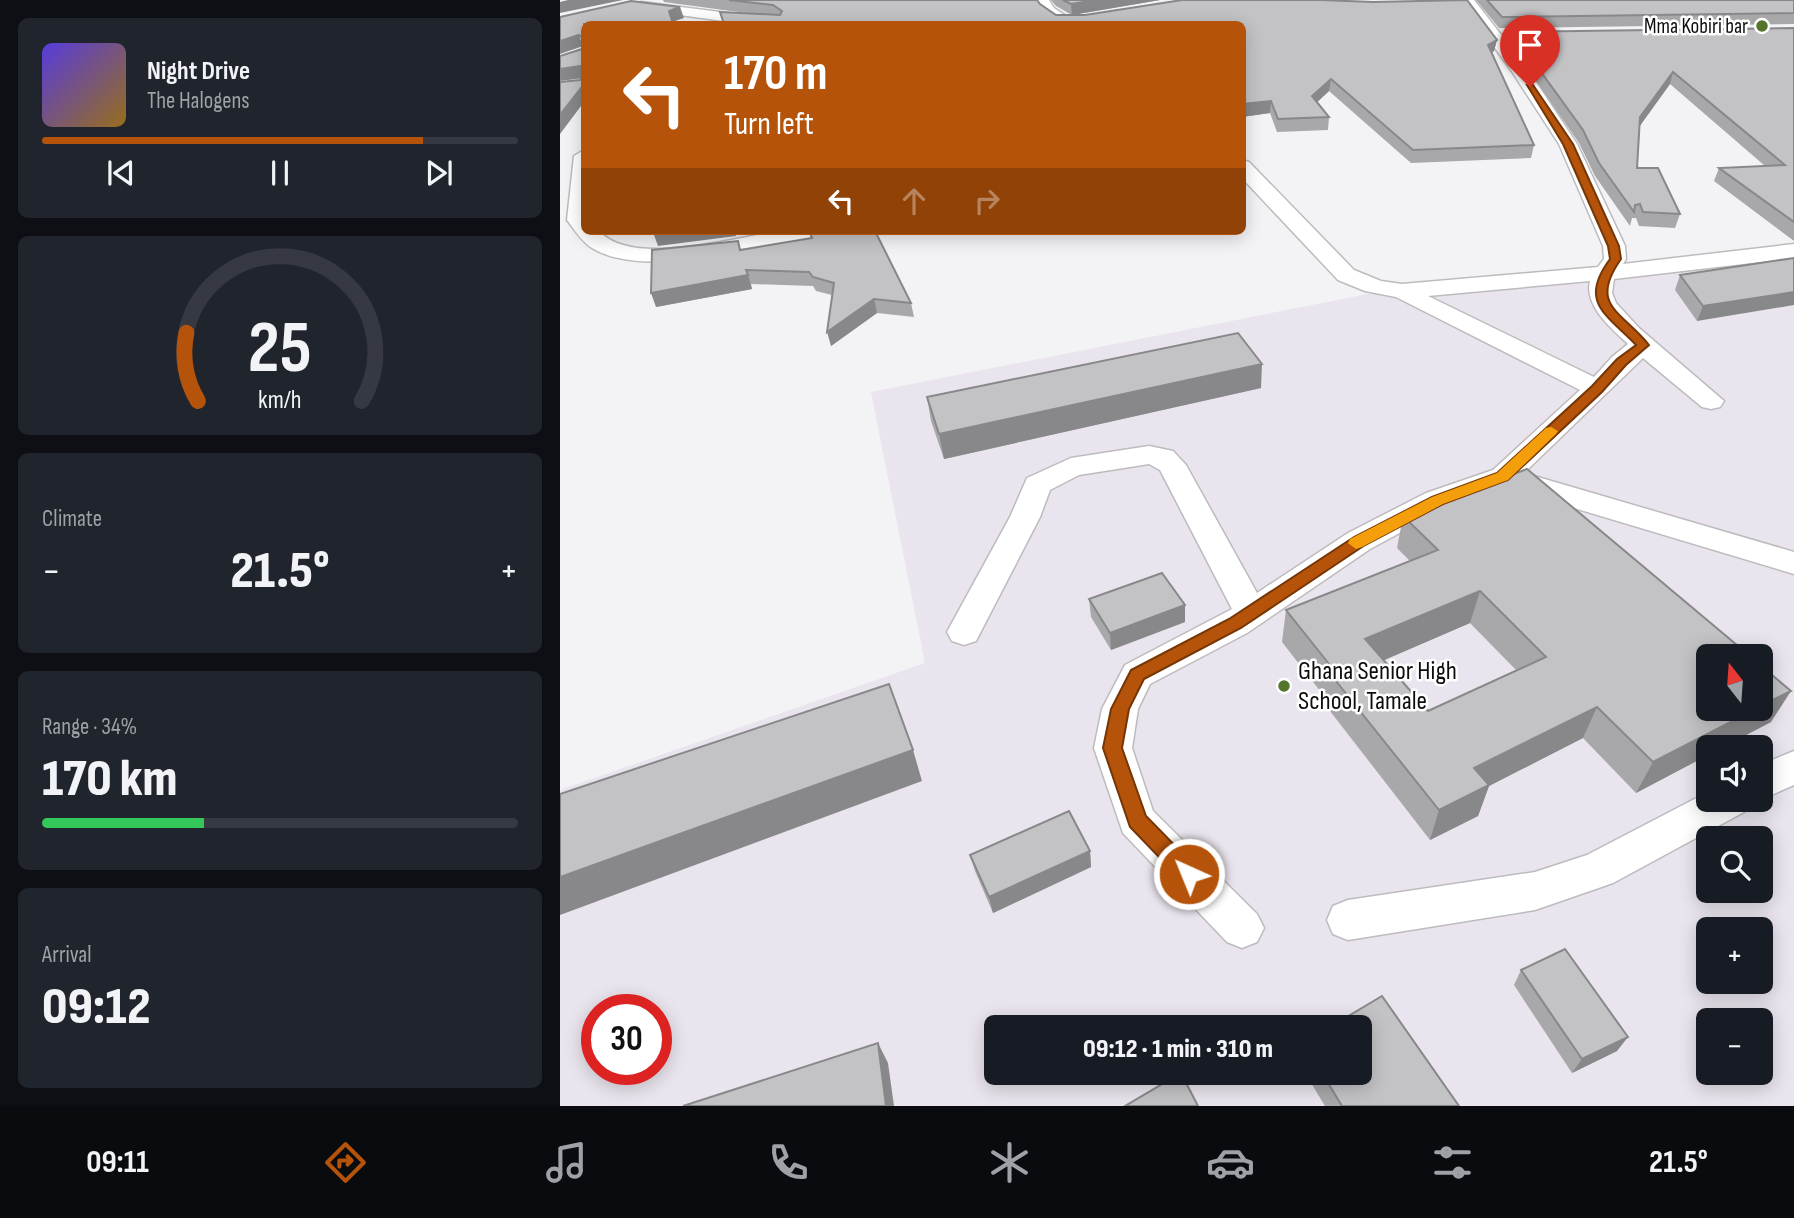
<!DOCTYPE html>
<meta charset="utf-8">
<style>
body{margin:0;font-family:"Sofia Sans Condensed",sans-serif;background:#20242c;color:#f1f3f6;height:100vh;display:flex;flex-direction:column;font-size:26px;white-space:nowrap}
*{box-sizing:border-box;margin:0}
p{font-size:23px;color:#9ea1a6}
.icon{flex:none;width:38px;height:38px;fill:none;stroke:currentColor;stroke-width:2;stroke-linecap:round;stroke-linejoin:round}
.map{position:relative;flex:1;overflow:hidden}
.details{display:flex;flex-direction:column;gap:18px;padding:18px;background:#0d0f14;width:560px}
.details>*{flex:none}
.guide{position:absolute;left:21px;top:21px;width:665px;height:214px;border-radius:10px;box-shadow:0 4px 18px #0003;background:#b45309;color:#fff;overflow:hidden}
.needle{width:46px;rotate:343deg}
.buttons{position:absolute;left:1136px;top:644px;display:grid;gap:14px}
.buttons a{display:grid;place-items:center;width:77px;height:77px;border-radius:10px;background:#171b24;box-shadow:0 4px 18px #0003;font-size:35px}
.speed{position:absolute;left:21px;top:994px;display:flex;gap:14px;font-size:35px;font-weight:700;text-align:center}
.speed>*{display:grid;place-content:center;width:91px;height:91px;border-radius:50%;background:#171b24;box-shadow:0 4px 18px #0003;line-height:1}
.speed .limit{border:10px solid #d22;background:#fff;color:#111}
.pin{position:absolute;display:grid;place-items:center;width:60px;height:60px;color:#fff;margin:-72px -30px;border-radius:50% 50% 50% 0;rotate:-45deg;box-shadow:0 0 7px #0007}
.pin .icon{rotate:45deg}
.me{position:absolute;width:77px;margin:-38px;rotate:316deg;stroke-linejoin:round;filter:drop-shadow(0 0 5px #0008)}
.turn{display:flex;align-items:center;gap:24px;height:147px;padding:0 28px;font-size:32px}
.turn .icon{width:91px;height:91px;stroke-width:2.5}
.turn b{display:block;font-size:49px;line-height:60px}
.lanes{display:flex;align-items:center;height:66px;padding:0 28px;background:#0003;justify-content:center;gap:35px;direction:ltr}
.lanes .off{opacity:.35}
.big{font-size:52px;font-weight:800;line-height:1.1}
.details .tile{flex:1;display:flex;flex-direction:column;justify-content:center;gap:10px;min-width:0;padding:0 24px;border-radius:10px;background:#20242c}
.details .dial{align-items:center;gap:0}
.dial svg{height:182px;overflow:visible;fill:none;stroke:#363941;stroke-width:7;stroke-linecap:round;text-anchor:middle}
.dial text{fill:#f1f3f6;stroke:none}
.song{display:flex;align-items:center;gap:21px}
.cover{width:84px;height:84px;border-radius:10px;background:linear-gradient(135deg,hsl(250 70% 55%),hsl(40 70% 35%))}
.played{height:7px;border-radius:4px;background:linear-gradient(90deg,#b45309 80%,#363941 80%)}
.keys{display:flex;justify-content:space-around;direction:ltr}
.heat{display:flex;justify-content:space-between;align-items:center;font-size:38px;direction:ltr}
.charge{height:10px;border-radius:5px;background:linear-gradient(90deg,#34c759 34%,#363941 0)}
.trip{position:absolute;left:424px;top:1015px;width:388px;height:70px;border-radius:10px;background:#171b24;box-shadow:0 4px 18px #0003;font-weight:800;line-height:70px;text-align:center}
.tabs{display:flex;height:112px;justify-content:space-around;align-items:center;background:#090b0e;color:#9ea1a6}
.tabs .icon{width:49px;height:49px}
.tabs .active{color:#b45309}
.tabs b{font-size:32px;color:#f1f3f6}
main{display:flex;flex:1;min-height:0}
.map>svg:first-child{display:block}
.built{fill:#e9e4ed;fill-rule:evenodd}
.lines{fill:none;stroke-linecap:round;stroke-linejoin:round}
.street-casing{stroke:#bdbbbe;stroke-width:3}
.street{fill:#fff;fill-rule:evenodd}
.wall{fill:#a8a7a9;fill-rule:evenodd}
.shaded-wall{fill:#88888a}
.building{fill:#c3c2c5;stroke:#88888a;stroke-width:2;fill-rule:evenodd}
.route{fill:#b45309;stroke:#753606;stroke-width:2}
.slow{fill:#f59e0b}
.poi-dot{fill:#53742b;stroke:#fff;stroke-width:2.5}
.labels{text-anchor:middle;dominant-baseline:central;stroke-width:5;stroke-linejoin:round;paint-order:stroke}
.far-poi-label{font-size:21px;fill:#0e0d0e;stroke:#fff;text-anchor:end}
.poi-label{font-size:26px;fill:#0e0d0e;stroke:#fff;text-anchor:start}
</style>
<main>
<section class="details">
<div class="tile">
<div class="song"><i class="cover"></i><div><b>Night Drive</b><p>The Halogens</p></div></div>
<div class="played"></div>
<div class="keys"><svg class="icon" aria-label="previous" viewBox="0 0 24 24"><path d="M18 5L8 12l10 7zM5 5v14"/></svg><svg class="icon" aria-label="pause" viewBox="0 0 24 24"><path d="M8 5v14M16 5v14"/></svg><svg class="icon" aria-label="next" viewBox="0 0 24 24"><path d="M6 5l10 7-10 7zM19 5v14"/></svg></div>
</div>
<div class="tile dial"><svg viewBox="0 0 100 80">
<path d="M14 69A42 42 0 1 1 86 69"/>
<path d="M14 69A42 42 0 0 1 9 39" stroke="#b45309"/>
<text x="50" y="56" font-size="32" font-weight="700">25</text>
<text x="50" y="72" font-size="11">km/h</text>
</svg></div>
<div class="tile"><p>Climate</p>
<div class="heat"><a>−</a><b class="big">21.5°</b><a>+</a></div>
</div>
<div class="tile"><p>Range · 34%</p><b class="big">170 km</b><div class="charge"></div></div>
<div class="tile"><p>Arrival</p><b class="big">09:12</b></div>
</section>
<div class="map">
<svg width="1234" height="1106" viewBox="0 0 1234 1106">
<rect width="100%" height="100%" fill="#f3f2f5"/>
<path class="built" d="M 1234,254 L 1234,1106 L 0,1106 L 0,790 L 365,663 L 311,392 L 808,294 L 1042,280 ZM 1148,656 L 1200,656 L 1200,709 L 1148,709 ZM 1148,747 L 1200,747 L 1200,800 L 1148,800 ZM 1148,838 L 1200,838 L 1200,891 L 1148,891 ZM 1148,929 L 1200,929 L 1200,982 L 1148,982 ZM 37,1010 L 96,1010 L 96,1069 L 37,1069 ZM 1148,1020 L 1200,1020 L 1200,1073 L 1148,1073 ZM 436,1027 L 800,1027 L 800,1073 L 436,1073 Z"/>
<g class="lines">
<g class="street-casing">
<g id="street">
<path d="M 475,0 L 489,0 L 494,8 L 518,24 C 497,26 485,18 475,0 Z"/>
<path d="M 900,0 L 914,0 L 964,64 L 1017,144 L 1065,246 L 1066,259 L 1063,264 L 1234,244 L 1234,258 L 1054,279 L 1052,293 L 1056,303 L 1079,328 L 1164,401 L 1160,407 L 1151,409 L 1142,407 L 1083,358 L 964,473 L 1234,552 L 1234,574 L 944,487 L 888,507 L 810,549 L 687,633 L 590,684 L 578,709 L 572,748 L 593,811 L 697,914 L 704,928 L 697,942 L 682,948 L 667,942 L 563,833 L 534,748 L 542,709 L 565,665 L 672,609 L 600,470 L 589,464 L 519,475 L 490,490 L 480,517 L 416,641 L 404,645 L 392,641 L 387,632 L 450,517 L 467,478 L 511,458 L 589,446 L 613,451 L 626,465 L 697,593 L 788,533 L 866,493 L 933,470 L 1020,390 L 836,297 L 805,291 L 778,280 L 682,178 L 682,160 L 689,162 L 794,270 L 821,281 L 842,284 L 1038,267 L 1044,259 L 1043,246 L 999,144 L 951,70 ZM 1030,281 C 1024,306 1052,329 1068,344 L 1052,357 L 1034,377 L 868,296 Z"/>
<polygon points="81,2 215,19 223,24 185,24 76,9 74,6"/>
<path d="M 24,150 L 24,231 L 39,231 C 74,269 177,236 222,231 C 236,230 251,231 265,231 L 262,236 L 254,237 C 198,249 82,279 32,248 C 22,242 14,229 7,220 L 14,156 Z"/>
<polygon points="1234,751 1234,785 1200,800 1198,800 1200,800 1200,765"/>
<polygon points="1148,792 1148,800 1190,800 1184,812 1053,883 975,910 788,940 773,934 767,920 773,906 788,900 975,872 1027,855"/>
</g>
</g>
<use href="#street" class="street"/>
</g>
<g class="wall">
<polygon points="103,0 477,0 480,4 496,15 525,15 622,0 761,0 813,2 907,0 937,40 934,51 932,53 974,145 971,158 851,163 769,91 757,102 769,117 768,130 717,132 710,113 682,117 682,24 163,24 160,12 201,15 104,2"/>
<polygon points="491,0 600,0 512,15 496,6"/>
<polygon points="916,0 1234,0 1234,24 939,28"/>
<polygon points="1234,28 1234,241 1154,181 1159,168 1205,166 1110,84 1080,125 1077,168 1120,214 1115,228 1079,226 1076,218 1072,218 1070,226 1035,176 1019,143 950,44 952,32"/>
<polygon points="250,233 351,303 354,317 317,313 271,346 272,295 256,291 253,286 191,284 192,289 96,307 180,250 252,239"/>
<polygon points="1234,258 1137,321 1115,290 1120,275"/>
<polygon points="701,388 384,459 371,421 367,397"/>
<path d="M 843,516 L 1211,722 L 1163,747 L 1148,747 L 1148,755 L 1076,793 L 1023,738 L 929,786 L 918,816 L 870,840 L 763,702 L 764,696 L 722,642 L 726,610 L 850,561 L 837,548 ZM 910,623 L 957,671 L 868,711 L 824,660 Z"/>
<polygon points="529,599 625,622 551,650 531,617"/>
<polygon points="530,851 531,867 433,913 415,871 410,855"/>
<polygon points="961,970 1057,1051 1012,1073 954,985"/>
<polygon points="745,1073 800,1073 899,1106 765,1106"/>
</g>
<g class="shaded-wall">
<polygon points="8,0 63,0 0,13 0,2"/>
<polygon points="536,0 600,0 512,15 511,4"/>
<polygon points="120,7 124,18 112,22 109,11"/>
<polygon points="19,35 23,46 0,54 0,41"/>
<polygon points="937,40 934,51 926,56 928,45"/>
<polygon points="21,66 24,78 0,81 0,69"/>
<polygon points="1113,72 1110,84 1077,130 1080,117"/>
<polygon points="771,79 769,91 751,108 752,96"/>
<polygon points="24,84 24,102 0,134 0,115"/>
<polygon points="711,101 710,113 682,117 682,104"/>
<polygon points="104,231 175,231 176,236 98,246 93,232"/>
<polygon points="188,275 192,289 96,307 91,293"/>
<polygon points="1234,292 1234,305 1137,321 1143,306"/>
<polygon points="314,299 317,313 271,346 267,332"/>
<polygon points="702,364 701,388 384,459 379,434"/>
<polygon points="920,591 910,623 799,671 805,639"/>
<polygon points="625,605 625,622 551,650 550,633"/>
<polygon points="1231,691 1211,722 1163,747 1148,747 1148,755 1076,793 1093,762 1196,709 1200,709 1200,706"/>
<polygon points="1037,707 1023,738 929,786 918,816 870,840 879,810 914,768"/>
<polygon points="353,750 362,781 0,915 0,877"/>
<polygon points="530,851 531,867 433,913 429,897"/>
<polygon points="1068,1037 1057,1051 1012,1073 1022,1059"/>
<polygon points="318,1043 328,1063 334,1106 326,1106"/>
</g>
<g class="building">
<polygon points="169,0 477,0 480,4 496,15 525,15 622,0 761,0 813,2 907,0 937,40 928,45 974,145 853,150 771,79 752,96 769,117 718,119 711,101 682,104 682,24 164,24 160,12 220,15 222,11 213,5"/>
<polygon points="503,0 536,0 511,4"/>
<polygon points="927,0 1234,0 1234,13 942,17"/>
<polygon points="71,1 120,7 109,11 113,24 24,24 24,84 0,115 0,82 20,80 22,78 21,66 0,69 0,56 22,49 22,38 19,35 0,41 0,17"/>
<polygon points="1234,28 1234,222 1159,168 1225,165 1113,72 1080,117 1077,168 1098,168 1120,214 1083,212 1080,204 1075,205 1074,212 1039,163 1023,130 952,32"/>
<polygon points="259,231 315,231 351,303 314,299 267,332 274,283 253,277 249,272 186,270 188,275 91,293 92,250 178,241 180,250 252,238 250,233"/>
<polygon points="1234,258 1234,292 1143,306 1120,275"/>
<polygon points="678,333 702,364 379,434 367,397"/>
<path d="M 967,469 L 1190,656 L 1148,656 L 1148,709 L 1196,709 L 1093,762 L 1037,707 L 914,768 L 929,785 L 879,810 L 768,671 L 773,669 L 726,610 L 878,550 L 843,516 ZM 920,591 L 986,657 L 868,711 L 805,639 Z"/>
<polygon points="602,573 625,605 550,633 529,599"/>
<polygon points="1200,665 1231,691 1200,706"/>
<polygon points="329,684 353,750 0,877 0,794"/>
<polygon points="509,811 530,851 429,897 410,855"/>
<polygon points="1005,949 1068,1037 1022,1059 961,970"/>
<polygon points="822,996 899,1106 782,1106 762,1073 800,1073 800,1027 770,1027"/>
<polygon points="318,1043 326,1106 123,1106"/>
<polygon points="621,1073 638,1106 565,1106"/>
</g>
<path class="route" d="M 967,85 L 973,85 L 1013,144 L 1059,246 L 1061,259 C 1028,306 1062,311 1089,345 L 1066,365 L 1042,392 L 948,480 L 883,504 L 805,545 L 681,628 L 584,679 L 569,709 L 562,748 L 586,816 L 637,868 L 640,874 L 637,881 L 629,884 L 622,881 L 570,827 L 543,748 L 551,709 L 571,670 L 669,619 L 794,537 L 872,497 L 937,473 L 1032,386 L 1057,359 L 1076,345 C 1046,314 1018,302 1050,259 L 1048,246 L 1003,144 Z"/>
<polygon class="slow" points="991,427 998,431 996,434 948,480 883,504 802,547 796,549 788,543 790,539 872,497 937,473 986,428"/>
<g class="poi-dot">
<circle cx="1202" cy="26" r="7"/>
<circle cx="724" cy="686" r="7"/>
</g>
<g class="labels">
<g class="far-poi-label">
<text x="1188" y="26">Mma Kobiri bar</text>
</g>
<g class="poi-label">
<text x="738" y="671">Ghana Senior High<tspan x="738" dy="30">School, Tamale</tspan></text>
</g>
</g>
</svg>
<div class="buttons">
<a><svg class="needle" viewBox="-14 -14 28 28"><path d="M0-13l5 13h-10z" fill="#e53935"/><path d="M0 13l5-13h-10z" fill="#9ea1a6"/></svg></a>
<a><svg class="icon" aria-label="sound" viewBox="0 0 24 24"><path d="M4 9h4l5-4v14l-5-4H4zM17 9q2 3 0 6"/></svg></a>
<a><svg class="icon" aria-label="search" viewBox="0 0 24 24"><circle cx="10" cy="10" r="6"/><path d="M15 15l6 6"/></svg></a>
<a>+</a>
<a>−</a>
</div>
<div class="speed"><div class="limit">30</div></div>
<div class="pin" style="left:970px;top:87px;background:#d93025"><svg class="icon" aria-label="arrive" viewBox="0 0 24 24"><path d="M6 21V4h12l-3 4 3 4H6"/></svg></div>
<svg class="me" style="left:629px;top:874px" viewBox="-20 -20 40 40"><circle r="17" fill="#b45309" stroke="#fff" stroke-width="3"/><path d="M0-11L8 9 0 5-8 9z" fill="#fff"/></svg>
<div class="trip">09:12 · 1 min · 310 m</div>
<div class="guide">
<div class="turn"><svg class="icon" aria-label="left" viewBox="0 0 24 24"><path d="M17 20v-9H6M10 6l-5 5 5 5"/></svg><div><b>170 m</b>Turn left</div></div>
<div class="lanes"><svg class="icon" aria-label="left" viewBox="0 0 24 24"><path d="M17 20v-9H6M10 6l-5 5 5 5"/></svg><svg class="icon off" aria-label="ahead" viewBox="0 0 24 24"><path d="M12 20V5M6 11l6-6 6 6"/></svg><svg class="icon off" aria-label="right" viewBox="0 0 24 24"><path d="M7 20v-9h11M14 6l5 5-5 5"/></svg></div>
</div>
</div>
</main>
<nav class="tabs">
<b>09:11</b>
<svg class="icon active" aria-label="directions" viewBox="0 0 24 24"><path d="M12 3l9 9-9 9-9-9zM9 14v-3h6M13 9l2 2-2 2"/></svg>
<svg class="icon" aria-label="music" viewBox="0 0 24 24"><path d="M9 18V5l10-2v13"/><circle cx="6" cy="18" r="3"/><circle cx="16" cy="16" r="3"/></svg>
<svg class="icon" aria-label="phone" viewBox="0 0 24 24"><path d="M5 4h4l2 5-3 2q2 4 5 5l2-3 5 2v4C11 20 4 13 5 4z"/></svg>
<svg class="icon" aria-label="climate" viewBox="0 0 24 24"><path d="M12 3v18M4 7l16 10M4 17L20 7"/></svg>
<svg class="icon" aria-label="car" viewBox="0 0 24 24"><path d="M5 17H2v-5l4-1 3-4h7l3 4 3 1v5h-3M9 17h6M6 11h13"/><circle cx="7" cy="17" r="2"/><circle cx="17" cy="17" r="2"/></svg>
<svg class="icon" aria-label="filters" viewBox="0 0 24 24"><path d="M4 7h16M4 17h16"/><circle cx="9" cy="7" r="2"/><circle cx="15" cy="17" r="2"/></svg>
<b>21.5°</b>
</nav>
